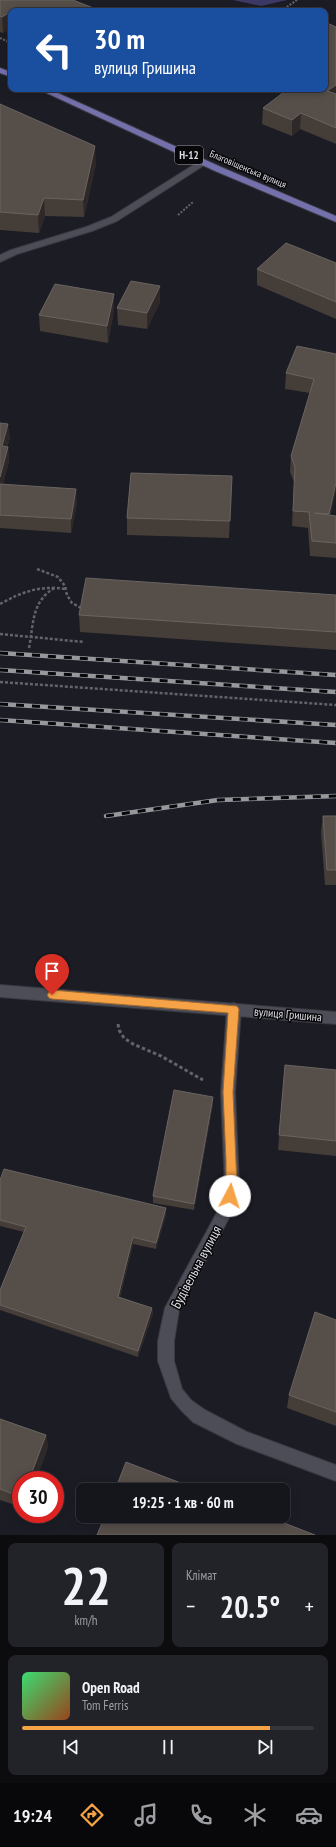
<!DOCTYPE html>
<html lang="uk">
<meta charset="utf-8">
<style>
body{margin:0;font-family:"PT Sans Narrow",sans-serif;background:#222229;color:#f1f3f6;height:100vh;display:flex;flex-direction:column;font-size:15px;white-space:nowrap}
*{box-sizing:border-box;margin:0}
p{font-size:13px;color:#9d9fa3}
.icon{flex:none;width:22px;height:22px;fill:none;stroke:currentColor;stroke-width:2;stroke-linecap:round;stroke-linejoin:round}
.map{position:relative;height:1535px;overflow:hidden}
.details{display:flex;flex-direction:column;gap:8px;padding:8px;background:#0c0c0f;flex:1}
.details>*{flex:none}
.top-card{position:absolute;left:8px;top:8px;width:320px;height:84px;border-radius:8px;box-shadow:0 2px 10px #0003,0 0 0 1px #34343b;background:#1a4fa0;color:#fff;overflow:hidden}
.speed{position:absolute;left:12px;top:1471px;display:flex;gap:8px;font-size:20px;font-weight:700;text-align:center}
.speed>*{display:grid;place-content:center;width:52px;height:52px;border-radius:50%;background:#15151c;box-shadow:0 2px 10px #0003,0 0 0 1px #34343b;line-height:1}
.speed .limit{border:6px solid #d22;background:#fff;color:#111}
.pin{position:absolute;display:grid;place-items:center;width:34px;height:34px;color:#fff;margin:-41px -17px;border-radius:50% 50% 50% 0;rotate:-45deg;box-shadow:0 0 4px #0007}
.pin .icon{rotate:45deg}
.me{position:absolute;width:44px;margin:-22px;rotate:5deg;stroke-linejoin:round;filter:drop-shadow(0 0 3px #0008)}
.turn{display:flex;align-items:center;gap:14px;height:84px;padding:0 20px;font-size:18px}
.turn .icon{width:52px;height:52px;stroke-width:2.5}
.turn b{display:block;font-size:28px;line-height:34px}
.big{font-size:30px;font-weight:700;line-height:1.1}
.details .card{flex:1;display:flex;flex-direction:column;justify-content:center;gap:6px;min-width:0;padding:0 14px;border-radius:8px;background:#222229}
.details .dial{align-items:center;gap:0}
.dial b{font-size:52px;line-height:1}
.song{display:flex;align-items:center;gap:12px}
.cover{width:48px;height:48px;border-radius:6px;background:linear-gradient(135deg,hsl(140 70% 55%),hsl(20 70% 35%))}
.played{height:4px;border-radius:2px;background:linear-gradient(90deg,#f6a247 85%,#34343b 85%)}
.keys{display:flex;justify-content:space-around;direction:ltr}
.heat{display:flex;justify-content:space-between;align-items:center;font-size:22px;direction:ltr}
.details .tiles{flex:1;display:grid;gap:8px;grid-template-columns:1fr 1fr}
.card:last-child{grid-column:span 2}
.trip{position:absolute;left:76px;top:1483px;width:214px;height:40px;border-radius:8px;background:#15151c;box-shadow:0 2px 10px #0003,0 0 0 1px #34343b;font-weight:700;line-height:40px;text-align:center}
.dock{display:flex;height:64px;justify-content:space-around;align-items:center;background:#08080b;color:#9d9fa3}
.dock .icon{width:28px;height:28px}
.dock .current{color:#f6a247}
.dock b{font-size:18px;color:#f1f3f6}
.map>svg:first-child{display:block}
.green{fill:#3c3965}
.lines{fill:none;stroke-linecap:round;stroke-linejoin:round}
.lane-casing{stroke:#3a3941;stroke-width:2}
.street-casing{stroke:#3a3941;stroke-width:2}
.secondary-casing{stroke:#3a3941;stroke-width:2}
.primary-casing{stroke:#3a3941;stroke-width:2}
.path-far2{stroke:#63636b;stroke-width:2;stroke-dasharray:2 1.5;stroke-linecap:butt}
.path-far1{stroke:#63636b;stroke-width:2.5;stroke-dasharray:3 2;stroke-linecap:butt}
.path{stroke:#63636b;stroke-width:3;stroke-dasharray:3.5 2.5;stroke-linecap:butt}
.lane{fill:#4d4d58;fill-rule:evenodd}
.street{fill:#4d4d58;fill-rule:evenodd}
.secondary{fill:#4d4d58;fill-rule:evenodd}
.primary{fill:#7470ac;fill-rule:evenodd}
.rail-casing{stroke:#97979e;stroke-width:4.5}
.rail{stroke:#07070a;stroke-width:3;stroke-dasharray:8;stroke-linecap:butt}
.wall{fill:#453d37}
.shaded-wall{fill:#2e2928}
.building{fill:#554e49;stroke:#6a6461}
.route{fill:#f6a247;stroke:#a0692e}
.labels{text-anchor:middle;dominant-baseline:central;stroke-width:3;stroke-linejoin:round;paint-order:stroke}
.far-street-label{font-size:10px;fill:#dbdbe2;stroke:#07070a}
.shield{fill:#07070a;stroke:#9b9ba1;stroke-width:1}
.shield-label{font-size:11px;font-weight:bold;fill:#dbdbe2}
.street-label{font-size:12px;fill:#dbdbe2;stroke:#07070a}
.near-street-label{font-size:14px;fill:#dbdbe2;stroke:#07070a}
</style>
<div class="map">
<svg width="336" height="1535" viewBox="0 0 336 1535">
<rect width="100%" height="100%" fill="#1c1c25"/>
<polygon class="green" points="233,0 287,0 261,6"/>
<g class="lines">
<g class="lane-casing">
<polygon id="lane" points="203,159 207,162 206,164 117,221 92,231 17,254 0,262 0,255 11,250 86,227 111,217"/>
</g>
<g class="street-casing">
<polygon id="street" points="234,1003 239,1005 241,1009 235,1092 239,1186 235,1207 179,1310 174,1341 174,1361 182,1389 191,1400 205,1410 247,1432 336,1465 336,1481 237,1444 193,1422 181,1410 171,1398 158,1361 158,1341 165,1308 221,1205 225,1186 221,1092 227,1009 229,1005"/>
</g>
<g class="secondary-casing">
<polygon id="secondary" points="0,985 336,1012 336,1024 0,997"/>
</g>
<g class="primary-casing">
<g id="primary">
<polygon points="0,68 11,72 11,77 0,73"/>
<polygon points="38,89 49,89 221,167 336,216 336,222 215,171"/>
</g>
</g>
<g class="path-far2">
<polyline points="281,11 297,0"/>
<polyline points="0,38 11,43"/>
<polyline points="178,215 193,202"/>
</g>
<g class="path-far1">
<polyline points="37,569 58,577 65,586 67,595 72,603 83,609"/>
<path d="M 0,604 C 22,592 40,585 66,589"/>
<polyline points="0,634 84,642"/>
<path d="M 29,648 C 34,623 31,601 56,587"/>
<polyline points="0,682 336,705"/>
</g>
<polyline class="path" points="118,1024 119,1030 124,1038 133,1044 161,1056 203,1080"/>
<use href="#lane" class="lane"/>
<use href="#street" class="street"/>
<use href="#secondary" class="secondary"/>
<use href="#primary" class="primary"/>
<g class="rail-casing">
<g id="rail">
<polyline points="0,653 336,675"/>
<polyline points="0,670 336,692"/>
<polyline points="0,704 336,725"/>
<polyline points="0,720 336,743"/>
<polyline points="106,816 218,800 336,796"/>
</g>
</g>
<use href="#rail" class="rail"/>
</g>
<g class="wall">
<polygon points="0,0 101,11 11,11 3,33 0,32"/>
<polygon points="325,22 336,27 336,144 300,129 292,136 262,124 263,108 325,89"/>
<polygon points="0,104 96,164 84,217 45,216 39,233 0,230"/>
<polygon points="336,263 336,319 257,285 257,269"/>
<polygon points="160,286 160,302 147,329 118,325 117,308"/>
<polygon points="114,294 114,310 108,343 40,331 39,315"/>
<polygon points="336,354 331,515 336,516 336,558 310,556 308,528 292,526 294,482 290,472 291,456 310,393 285,389 286,373"/>
<polygon points="0,423 10,438 7,447 8,447 9,461 3,484 77,503 71,533 0,528"/>
<polygon points="232,476 229,538 127,535 127,518"/>
<polygon points="336,595 336,650 80,632 79,615"/>
<polygon points="323,816 336,816 336,885 325,885 321,832"/>
<polygon points="285,1065 336,1070 336,1156 278,1150"/>
<polygon points="213,1097 213,1104 194,1210 153,1203 153,1196"/>
<polygon points="0,1180 166,1215 156,1249 133,1244 120,1297 152,1308 153,1314 138,1357 0,1310 0,1290 24,1232 0,1226"/>
<polygon points="336,1320 336,1426 287,1408 289,1395"/>
<polygon points="0,1419 46,1435 48,1447 36,1480 21,1480 21,1507 0,1500"/>
</g>
<g class="shaded-wall">
<polygon points="17,8 17,11 11,11"/>
<polygon points="11,11 11,29 3,33 2,17"/>
<polygon points="336,85 336,100 327,91"/>
<polygon points="301,113 300,129 292,136 292,120"/>
<polygon points="95,146 96,164 84,217 83,200"/>
<polygon points="44,198 45,216 39,233 38,215"/>
<polygon points="160,286 160,302 147,329 147,313"/>
<polygon points="114,294 114,310 108,343 107,326"/>
<polygon points="8,424 10,438 3,460 2,446"/>
<polygon points="8,447 9,461 0,497 0,477"/>
<polygon points="336,483 336,492 328,529 329,514"/>
<polygon points="76,489 77,503 71,533 71,519"/>
<polygon points="213,1097 213,1104 194,1210 194,1204"/>
<polygon points="166,1208 166,1215 156,1249 156,1243"/>
<polygon points="133,1237 133,1244 118,1303 118,1297"/>
<polygon points="152,1308 153,1314 138,1357 138,1351"/>
<polygon points="46,1435 48,1447 36,1480 29,1480"/>
</g>
<g class="building">
<polygon points="0,0 73,0 101,11 25,11 17,8 2,17 0,16"/>
<polygon points="325,22 336,27 336,85 327,91 336,94 336,128 301,113 292,120 263,108 288,89 325,89 325,61 328,59 325,58"/>
<polygon points="0,104 95,146 83,200 44,198 38,215 0,212"/>
<polygon points="286,243 336,263 336,302 257,269"/>
<polygon points="131,281 160,286 147,313 117,308"/>
<polygon points="55,284 114,294 107,326 39,315"/>
<polygon points="297,346 336,354 336,483 329,514 315,513 336,516 336,543 312,541 309,512 293,511 295,467 291,456 314,379 286,373"/>
<polygon points="0,423 8,424 2,446 8,447 0,477"/>
<polygon points="131,473 232,476 230,521 127,518"/>
<polygon points="0,484 76,489 71,519 0,515"/>
<polygon points="86,578 336,595 336,632 79,615"/>
<polygon points="323,816 336,816 336,870 327,870"/>
<polygon points="285,1065 336,1070 336,1141 279,1135"/>
<polygon points="174,1090 213,1097 194,1204 153,1196"/>
<polygon points="4,1169 166,1208 156,1243 133,1237 118,1297 152,1308 138,1351 0,1305 0,1290 26,1227 0,1220 0,1180"/>
<polygon points="315,1312 336,1320 336,1412 289,1395"/>
<polygon points="0,1419 46,1435 29,1480 21,1480 21,1497 0,1489"/>
<polygon points="126,1462 199,1490 115,1490"/>
<polygon points="105,1516 266,1516 315,1535 97,1535"/>
</g>
<polygon class="route" points="52,990 237,1006 239,1009 233,1092 237,1186 234,1200 230,1201 226,1200 224,1196 226,1186 226,1161 223,1092 228,1013 52,999 49,998 47,995 49,992"/>
<g class="labels">
<g class="far-street-label">
<text transform="translate(248 169) rotate(23)">Благовіщенська вулиця</text>
</g>
<rect class="shield" x="175" y="146" width="28" height="18" rx="3"/>
<g class="shield-label">
<text x="189" y="155">Н-12</text>
</g>
<g class="street-label">
<text transform="translate(288 1014) rotate(5)">вулиця Гришина</text>
</g>
<g class="near-street-label">
<text transform="translate(196 1267) rotate(-62)">Будівельна вулиця</text>
</g>
</g>
</svg>
<div class="speed"><div class="limit">30</div></div>
<div class="pin" style="left:52px;top:995px;background:#d93025"><svg class="icon" aria-label="arrive" viewBox="0 0 24 24"><path d="M6 21V4h12l-3 4 3 4H6"/></svg></div>
<svg class="me" style="left:230px;top:1196px" viewBox="-20 -20 40 40"><circle r="19" fill="#fff"/><path d="M0-13L10 11 0 6-10 11z" fill="#f6a247"/></svg>
<div class="trip">19:25 · 1 хв · 60 m</div>
<div class="top-card">
<div class="turn"><svg class="icon" aria-label="left" viewBox="0 0 24 24"><path d="M17 20v-9H6M10 6l-5 5 5 5"/></svg><div><b>30 m</b>вулиця Гришина</div></div>
</div>
</div>
<section class="details">
<div class="tiles">
<div class="card dial"><b>22</b><p>km/h</p></div>
<div class="card"><p>Клімат</p>
<div class="heat"><a>−</a><b class="big">20.5°</b><a>+</a></div>
</div>
<div class="card">
<div class="song"><i class="cover"></i><div><b>Open Road</b><p>Tom Ferris</p></div></div>
<div class="played"></div>
<div class="keys"><svg class="icon" aria-label="previous" viewBox="0 0 24 24"><path d="M18 5L8 12l10 7zM5 5v14"/></svg><svg class="icon" aria-label="pause" viewBox="0 0 24 24"><path d="M8 5v14M16 5v14"/></svg><svg class="icon" aria-label="next" viewBox="0 0 24 24"><path d="M6 5l10 7-10 7zM19 5v14"/></svg></div>
</div>
</div>
</section>
<nav class="dock">
<b>19:24</b>
<svg class="icon current" aria-label="directions" viewBox="0 0 24 24"><path d="M12 3l9 9-9 9-9-9zM9 14v-3h6M13 9l2 2-2 2"/></svg>
<svg class="icon" aria-label="music" viewBox="0 0 24 24"><path d="M9 18V5l10-2v13"/><circle cx="6" cy="18" r="3"/><circle cx="16" cy="16" r="3"/></svg>
<svg class="icon" aria-label="phone" viewBox="0 0 24 24"><path d="M5 4h4l2 5-3 2q2 4 5 5l2-3 5 2v4C11 20 4 13 5 4z"/></svg>
<svg class="icon" aria-label="climate" viewBox="0 0 24 24"><path d="M12 3v18M4 7l16 10M4 17L20 7"/></svg>
<svg class="icon" aria-label="car" viewBox="0 0 24 24"><path d="M5 17H2v-5l4-1 3-4h7l3 4 3 1v5h-3M9 17h6M6 11h13"/><circle cx="7" cy="17" r="2"/><circle cx="17" cy="17" r="2"/></svg>
</nav>
